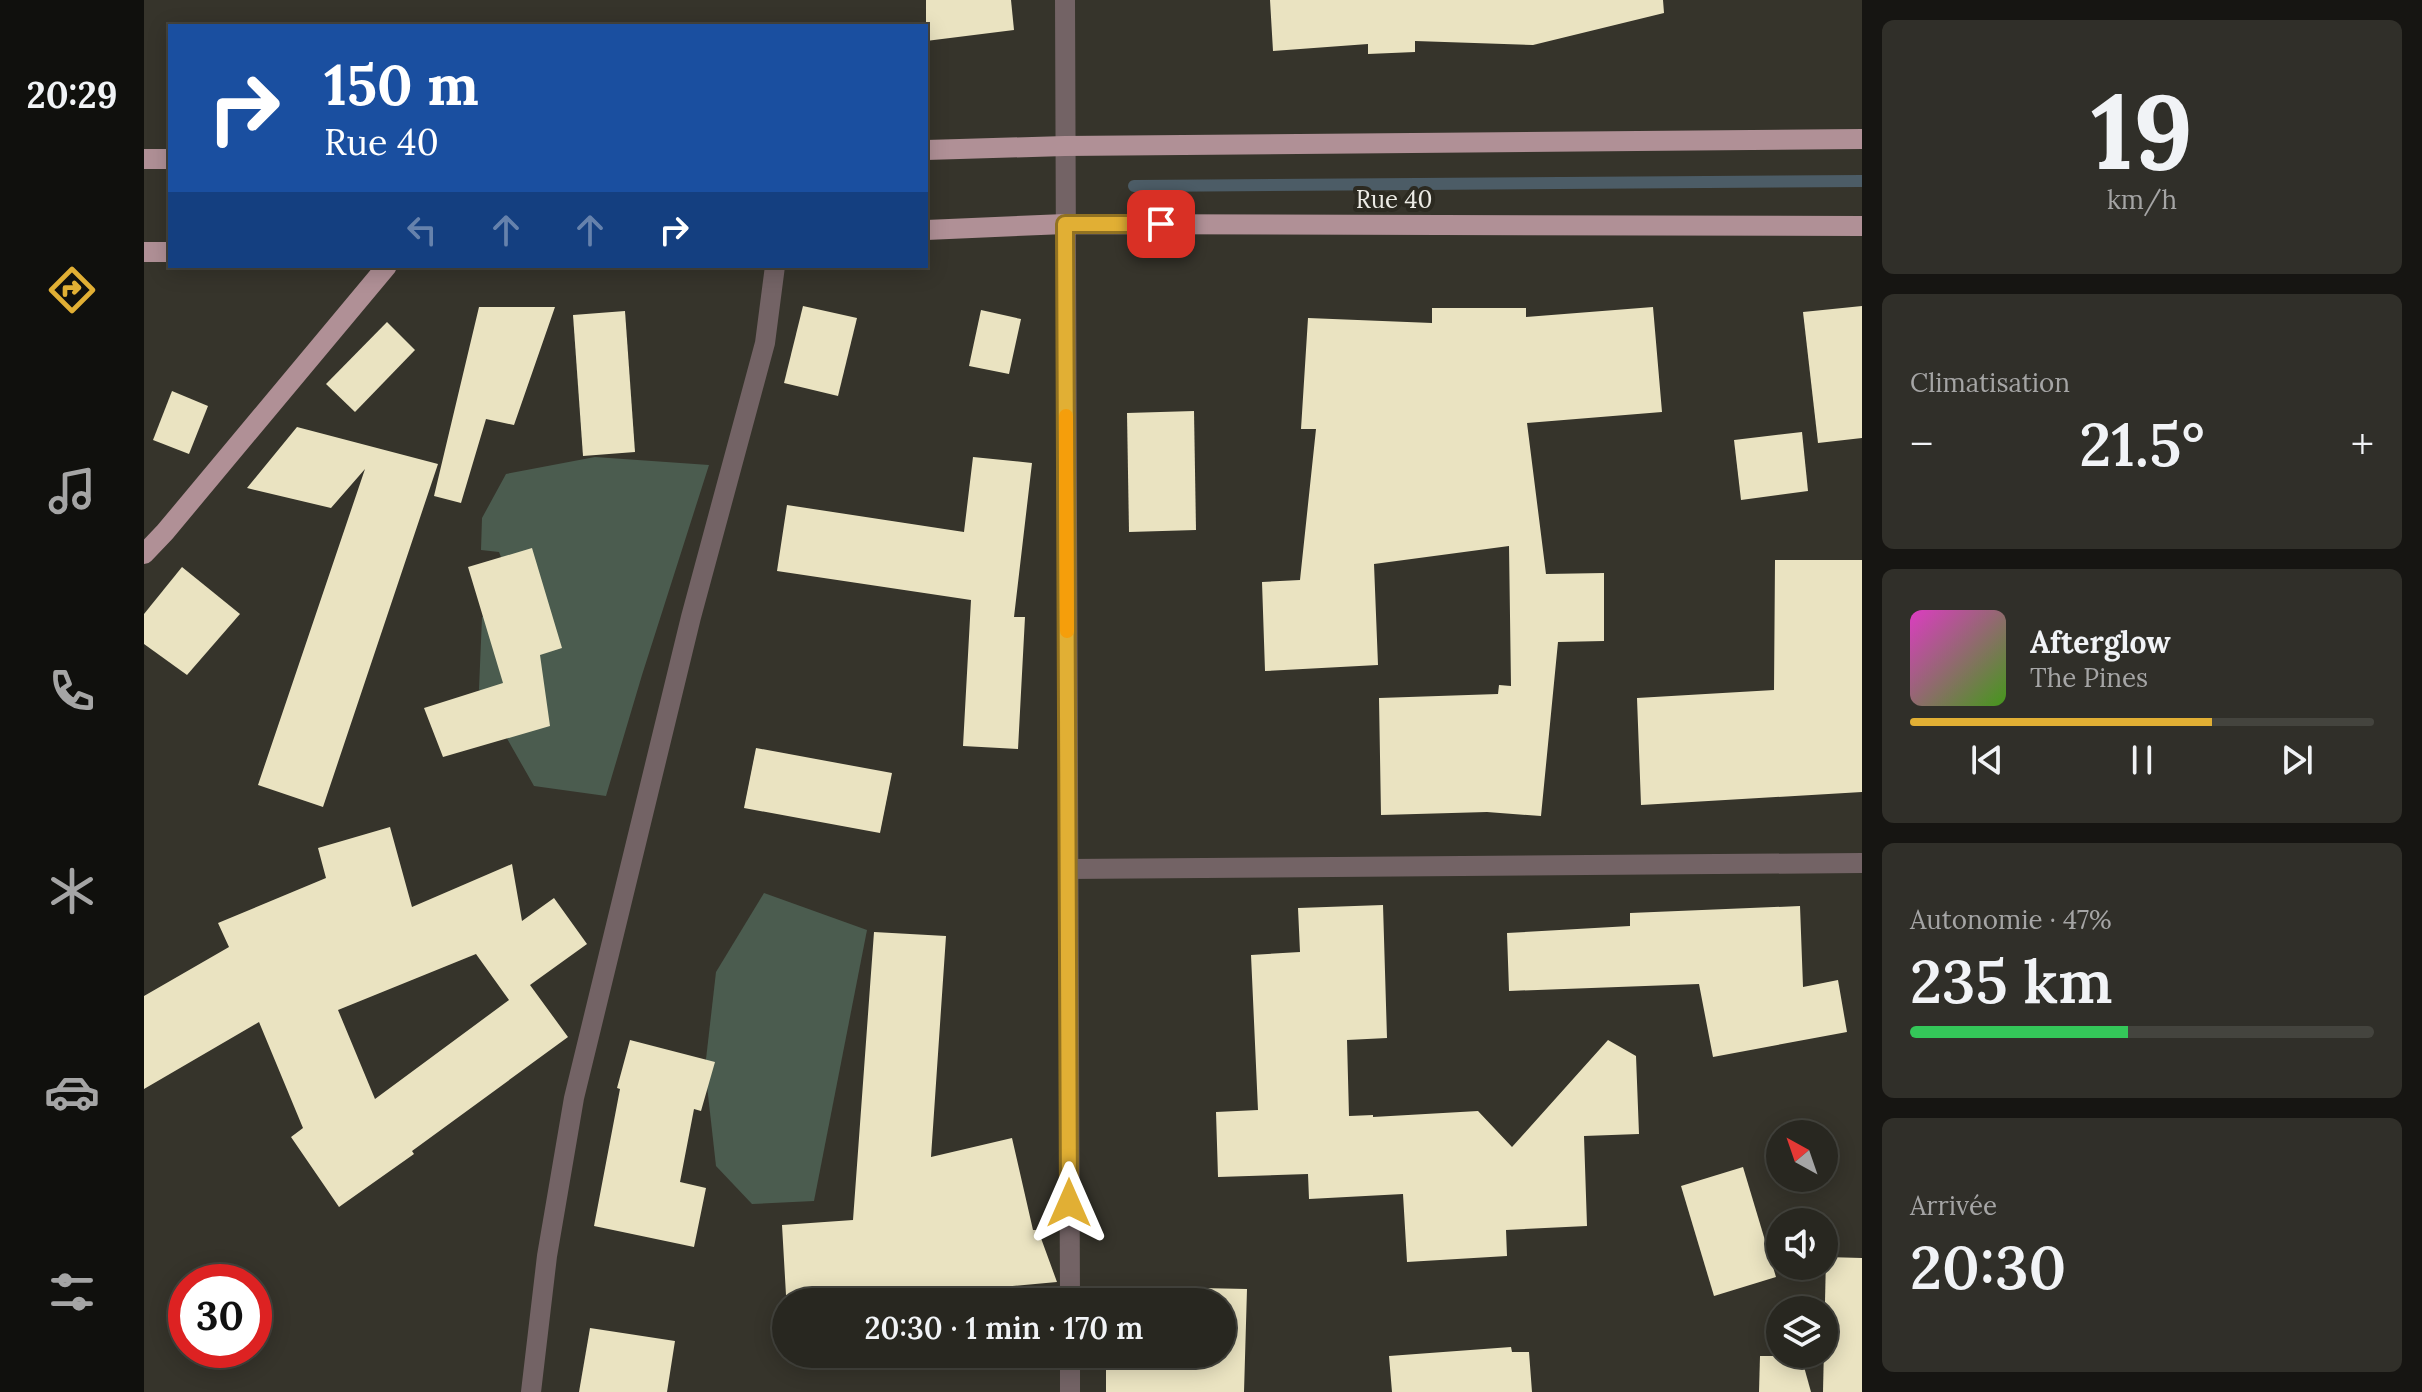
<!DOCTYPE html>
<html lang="fr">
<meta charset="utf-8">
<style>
body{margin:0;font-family:Lora,serif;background:#302f29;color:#f1f3f6;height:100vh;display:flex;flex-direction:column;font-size:30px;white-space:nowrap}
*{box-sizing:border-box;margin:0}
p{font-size:26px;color:#a5a5a5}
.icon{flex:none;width:44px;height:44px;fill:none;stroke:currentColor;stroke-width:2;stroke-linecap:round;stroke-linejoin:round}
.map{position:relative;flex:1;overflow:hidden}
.sheet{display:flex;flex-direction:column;gap:20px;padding:20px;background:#161512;width:560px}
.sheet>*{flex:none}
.guide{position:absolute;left:24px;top:24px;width:760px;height:244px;border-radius:0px;box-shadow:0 4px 20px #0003,0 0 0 2px #44443e;background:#1a4fa0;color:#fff;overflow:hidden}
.needle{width:52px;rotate:320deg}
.buttons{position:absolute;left:1622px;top:1120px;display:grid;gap:16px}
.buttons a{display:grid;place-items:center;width:72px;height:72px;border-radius:50%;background:#282720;box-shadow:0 4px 20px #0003,0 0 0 2px #44443e;font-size:40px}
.speed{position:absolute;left:24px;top:1264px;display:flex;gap:16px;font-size:40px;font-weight:700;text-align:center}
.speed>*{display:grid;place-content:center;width:104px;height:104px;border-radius:50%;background:#282720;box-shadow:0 4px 20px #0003,0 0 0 2px #44443e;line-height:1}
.speed .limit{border:12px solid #d22;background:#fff;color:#111}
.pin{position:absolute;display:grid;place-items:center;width:68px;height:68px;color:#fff;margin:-34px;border-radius:16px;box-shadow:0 4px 12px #0006}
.me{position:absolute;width:88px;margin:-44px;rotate:0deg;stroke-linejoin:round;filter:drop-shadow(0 0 6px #0008)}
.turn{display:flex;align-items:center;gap:28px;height:168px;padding:0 24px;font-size:36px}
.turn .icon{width:104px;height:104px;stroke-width:2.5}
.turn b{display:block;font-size:56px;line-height:68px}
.lanes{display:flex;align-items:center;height:76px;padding:0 24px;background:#0003;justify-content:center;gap:40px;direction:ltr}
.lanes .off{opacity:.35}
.big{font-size:60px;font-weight:600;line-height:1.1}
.sheet .card{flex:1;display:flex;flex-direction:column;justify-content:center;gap:12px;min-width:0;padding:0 28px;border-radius:12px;background:#302f29}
.sheet .dial{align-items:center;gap:0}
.dial b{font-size:104px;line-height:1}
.song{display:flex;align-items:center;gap:24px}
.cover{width:96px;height:96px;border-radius:12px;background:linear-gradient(135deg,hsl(310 70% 55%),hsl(100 70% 35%))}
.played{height:8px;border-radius:4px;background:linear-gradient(90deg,#e1af34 65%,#44443e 65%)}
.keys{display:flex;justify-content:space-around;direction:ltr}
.heat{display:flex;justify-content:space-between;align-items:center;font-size:44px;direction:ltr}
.charge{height:12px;border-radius:6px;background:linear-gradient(90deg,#34c759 47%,#44443e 0)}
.trip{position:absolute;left:628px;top:1288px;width:464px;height:80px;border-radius:40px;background:#282720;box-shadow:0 4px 20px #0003,0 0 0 2px #44443e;font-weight:600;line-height:80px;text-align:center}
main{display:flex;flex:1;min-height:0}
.dock{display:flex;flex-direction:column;width:144px;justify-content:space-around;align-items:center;background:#10100d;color:#a5a5a5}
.dock .icon{width:56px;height:56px}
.dock .on{color:#e1af34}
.dock b{font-size:36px;color:#f1f3f6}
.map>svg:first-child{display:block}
.green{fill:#4b5c4f}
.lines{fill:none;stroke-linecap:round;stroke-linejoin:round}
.stream{stroke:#4c5c66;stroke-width:12}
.building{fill:#eae3c1;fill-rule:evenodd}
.minor{stroke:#736365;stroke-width:20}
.major{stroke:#b09096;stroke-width:20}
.route-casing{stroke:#927222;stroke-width:20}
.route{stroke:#e1af34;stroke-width:14}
.slow{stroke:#f59e0b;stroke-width:14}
.labels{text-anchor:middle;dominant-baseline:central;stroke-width:8;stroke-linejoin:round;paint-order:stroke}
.street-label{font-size:24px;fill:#ecebe5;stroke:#2c2a21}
</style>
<main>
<nav class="dock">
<b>20:29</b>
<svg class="icon on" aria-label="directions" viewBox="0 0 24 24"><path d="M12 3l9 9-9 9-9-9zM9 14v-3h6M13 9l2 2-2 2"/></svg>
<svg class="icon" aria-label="music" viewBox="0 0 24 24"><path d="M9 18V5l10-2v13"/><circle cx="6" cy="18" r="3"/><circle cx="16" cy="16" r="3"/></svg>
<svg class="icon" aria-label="phone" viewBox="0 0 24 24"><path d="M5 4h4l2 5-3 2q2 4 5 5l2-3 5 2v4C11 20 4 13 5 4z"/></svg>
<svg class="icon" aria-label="climate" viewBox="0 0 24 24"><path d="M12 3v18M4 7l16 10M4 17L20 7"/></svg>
<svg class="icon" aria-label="car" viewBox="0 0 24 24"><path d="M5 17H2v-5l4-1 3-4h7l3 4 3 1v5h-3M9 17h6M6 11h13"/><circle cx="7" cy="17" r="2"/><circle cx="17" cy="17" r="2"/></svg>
<svg class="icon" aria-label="filters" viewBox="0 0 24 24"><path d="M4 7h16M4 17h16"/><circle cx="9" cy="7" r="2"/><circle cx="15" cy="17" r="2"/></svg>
</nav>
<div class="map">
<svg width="1718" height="1392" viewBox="0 0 1718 1392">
<rect width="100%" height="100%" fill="#36342b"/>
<g class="green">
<polygon points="451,457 565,465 498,675 462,796 390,786 335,689 338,617 375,603 355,552 337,550 338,518 362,474"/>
<polygon points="620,893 723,930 670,1201 608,1204 572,1166 561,1068 572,972"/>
</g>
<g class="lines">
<polyline class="stream" points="990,186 1718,181"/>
</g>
<g class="building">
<polygon points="782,0 867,0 870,30 782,41"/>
<polygon points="1126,0 1519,0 1520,13 1389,45 1271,41 1271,52 1224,54 1224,44 1129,51"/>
<polygon points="659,306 713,318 694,396 640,383"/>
<polygon points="1718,306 1718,438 1674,443 1659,312"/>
<polygon points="335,307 411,307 370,425 342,419 317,503 290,496"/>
<polygon points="1509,307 1518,412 1383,423 1402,574 1460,573 1460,641 1414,642 1397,816 1343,812 1237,815 1235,698 1354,694 1355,685 1367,686 1365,546 1230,564 1234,665 1121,671 1118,582 1156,580 1172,429 1157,429 1164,318 1288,323 1288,308 1382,308 1382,317"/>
<polygon points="837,310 877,319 865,374 825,366"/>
<polygon points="481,311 491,452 439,456 429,315"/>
<polygon points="243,322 271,350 211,412 182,384"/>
<polygon points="28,391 64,406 45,454 9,440"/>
<polygon points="1050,411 1052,530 985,532 983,413"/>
<polygon points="153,427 294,464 179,807 114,785 221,469 187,508 103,488"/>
<polygon points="1658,432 1664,491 1597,500 1590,440"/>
<polygon points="829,457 888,463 870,617 881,617 874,749 819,746 827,600 633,571 643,505 820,532"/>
<polygon points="388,548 418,648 396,655 406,726 299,757 280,708 359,683 324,567"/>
<polygon points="1631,560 1718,560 1718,792 1497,805 1493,698 1630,690"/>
<polygon points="38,567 96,614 43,675 0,644 0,614"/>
<polygon points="612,748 748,773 736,833 600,808"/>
<path d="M 246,827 L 268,907 L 368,864 L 378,921 L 410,898 L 443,944 L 386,985 L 424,1037 L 268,1151 L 270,1154 L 195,1207 L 147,1137 L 159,1128 L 115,1022 L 0,1089 L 0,996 L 85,947 L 74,923 L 182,878 L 174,848 ZM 332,954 L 365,1000 L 231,1099 L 194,1010 Z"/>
<polygon points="1239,905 1243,1038 1203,1040 1205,1116 1229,1115 1229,1117 1334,1111 1368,1147 1464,1040 1492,1056 1495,1134 1440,1136 1443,1226 1362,1230 1363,1256 1263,1262 1259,1194 1165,1199 1164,1174 1074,1177 1072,1112 1114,1110 1107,955 1156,952 1154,908"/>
<polygon points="1656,906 1659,987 1694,980 1703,1032 1569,1057 1555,984 1365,991 1363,933 1486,926 1486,913"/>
<polygon points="730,932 802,936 787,1157 868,1138 889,1230 894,1230 913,1282 736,1298 735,1289 642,1295 638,1225 709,1220"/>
<polygon points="486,1040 571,1062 557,1111 550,1109 536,1182 562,1188 550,1247 450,1226 476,1089 473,1088"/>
<polygon points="1599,1167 1632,1277 1570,1296 1537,1186"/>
<polygon points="1682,1257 1718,1258 1718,1392 1679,1392"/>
<polygon points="964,1286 1103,1289 1100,1392 962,1392 962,1354 1078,1354 1078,1302 964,1302"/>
<polygon points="446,1328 531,1341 523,1392 435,1392"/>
<polygon points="1367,1347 1368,1352 1385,1352 1388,1392 1248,1392 1245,1356"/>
<polygon points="1616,1356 1657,1356 1667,1392 1615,1392"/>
</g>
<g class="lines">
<g class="minor">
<polyline points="921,0 926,1302"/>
<polyline points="924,869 1718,863"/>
<polyline points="926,1354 926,1392"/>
<polyline points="387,1392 403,1256 430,1098 547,617 621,343 631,266"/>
</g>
<g class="major">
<polyline points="782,150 921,146 1718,139"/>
<polyline points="0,159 26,159"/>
<polyline points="782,230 921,224 1718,226"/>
<polyline points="0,252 26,252"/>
<polyline points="0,554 21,532 243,266"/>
</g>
</g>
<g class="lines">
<g class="route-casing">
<polyline id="route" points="925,1203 921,224 1017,224"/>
</g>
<use href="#route" class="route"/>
<polyline class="slow" points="922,416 923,631"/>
</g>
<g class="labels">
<g class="street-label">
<text x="1250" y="199">Rue 40</text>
</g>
</g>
</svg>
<div class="buttons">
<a><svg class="needle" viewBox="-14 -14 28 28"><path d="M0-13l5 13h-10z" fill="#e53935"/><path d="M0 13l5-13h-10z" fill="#a5a5a5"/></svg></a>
<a><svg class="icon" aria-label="sound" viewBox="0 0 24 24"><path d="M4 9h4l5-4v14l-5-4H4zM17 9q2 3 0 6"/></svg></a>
<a><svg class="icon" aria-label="layers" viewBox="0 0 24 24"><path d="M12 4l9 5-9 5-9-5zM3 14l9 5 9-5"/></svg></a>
</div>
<div class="speed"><div class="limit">30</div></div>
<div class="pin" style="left:1017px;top:224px;background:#d93025"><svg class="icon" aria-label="arrive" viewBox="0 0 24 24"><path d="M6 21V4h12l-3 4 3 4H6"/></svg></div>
<svg class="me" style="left:925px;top:1203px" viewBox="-20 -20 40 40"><path d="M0-17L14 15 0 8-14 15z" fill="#e1af34" stroke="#fff" stroke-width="4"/></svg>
<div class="trip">20:30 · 1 min · 170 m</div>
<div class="guide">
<div class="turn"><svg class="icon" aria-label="right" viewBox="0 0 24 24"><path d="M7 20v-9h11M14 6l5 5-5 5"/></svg><div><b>150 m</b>Rue 40</div></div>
<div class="lanes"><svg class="icon off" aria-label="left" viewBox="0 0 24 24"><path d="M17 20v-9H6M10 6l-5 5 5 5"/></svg><svg class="icon off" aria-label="ahead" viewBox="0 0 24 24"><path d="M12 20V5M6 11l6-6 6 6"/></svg><svg class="icon off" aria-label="ahead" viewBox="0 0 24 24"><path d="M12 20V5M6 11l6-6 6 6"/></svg><svg class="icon" aria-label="right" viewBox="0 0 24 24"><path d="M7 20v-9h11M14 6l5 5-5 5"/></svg></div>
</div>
</div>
<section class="sheet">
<div class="card dial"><b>19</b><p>km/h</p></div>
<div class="card"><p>Climatisation</p>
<div class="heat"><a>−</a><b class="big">21.5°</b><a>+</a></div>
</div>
<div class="card">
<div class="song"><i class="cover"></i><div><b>Afterglow</b><p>The Pines</p></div></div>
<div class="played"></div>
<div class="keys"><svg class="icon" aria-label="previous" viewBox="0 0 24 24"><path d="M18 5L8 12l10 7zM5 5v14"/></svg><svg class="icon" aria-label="pause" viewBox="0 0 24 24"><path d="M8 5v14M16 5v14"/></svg><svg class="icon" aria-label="next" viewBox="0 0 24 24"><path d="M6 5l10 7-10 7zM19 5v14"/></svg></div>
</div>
<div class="card"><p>Autonomie · 47%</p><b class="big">235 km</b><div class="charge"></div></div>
<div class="card"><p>Arrivée</p><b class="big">20:30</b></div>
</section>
</main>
